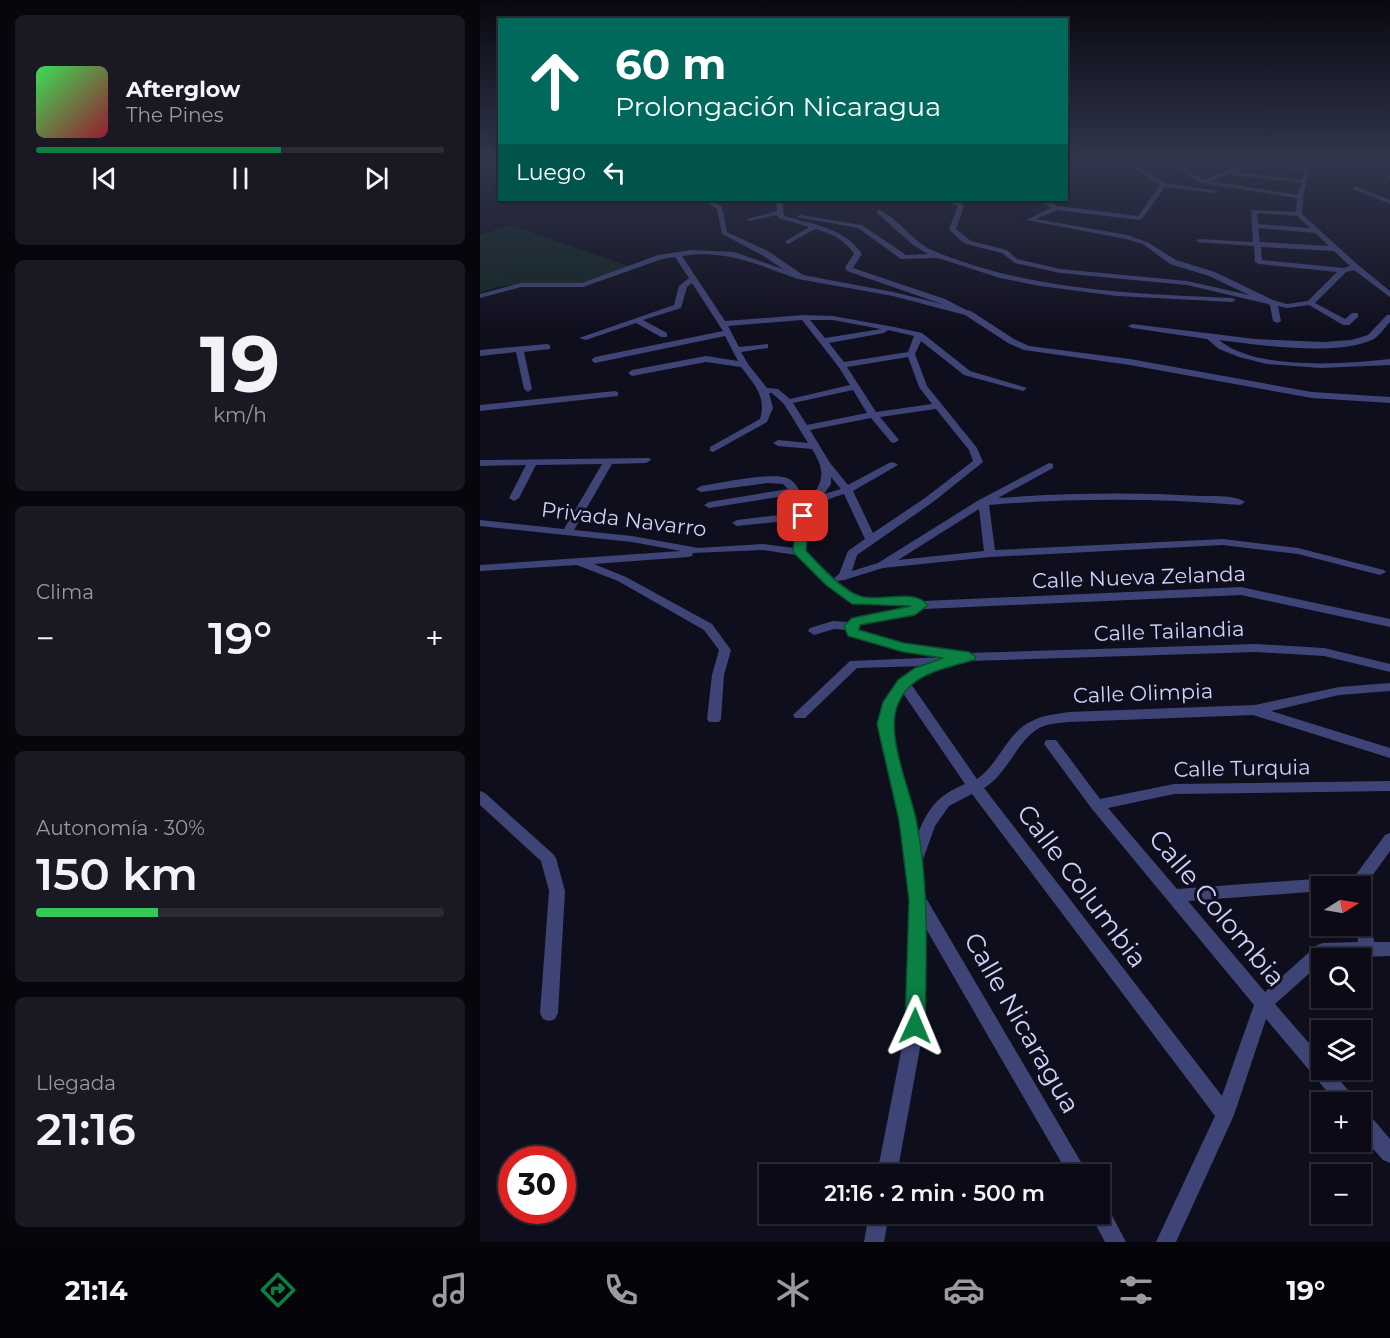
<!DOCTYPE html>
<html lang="es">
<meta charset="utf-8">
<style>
body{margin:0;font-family:Montserrat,sans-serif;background:#191823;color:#f1f3f6;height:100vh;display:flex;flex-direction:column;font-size:22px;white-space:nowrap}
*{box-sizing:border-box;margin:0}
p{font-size:20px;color:#9a9aa1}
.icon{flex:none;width:33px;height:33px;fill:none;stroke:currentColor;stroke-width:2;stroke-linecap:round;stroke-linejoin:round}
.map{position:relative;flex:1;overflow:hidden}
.details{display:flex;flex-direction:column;gap:15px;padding:15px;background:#06060c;width:480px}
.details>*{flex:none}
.hud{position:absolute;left:18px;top:18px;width:570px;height:183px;border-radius:0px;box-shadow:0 2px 4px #0004,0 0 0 2px #2b2b35;background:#00695c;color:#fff;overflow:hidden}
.needle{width:39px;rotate:79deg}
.buttons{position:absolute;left:831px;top:876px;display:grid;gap:12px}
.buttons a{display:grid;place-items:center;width:60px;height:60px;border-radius:0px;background:#0b0a16;box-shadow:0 2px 4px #0004,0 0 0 2px #2b2b35;font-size:30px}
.speed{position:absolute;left:18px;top:1146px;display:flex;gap:12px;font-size:30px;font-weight:700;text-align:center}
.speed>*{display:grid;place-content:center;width:78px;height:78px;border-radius:50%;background:#0b0a16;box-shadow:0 2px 4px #0004,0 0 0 2px #2b2b35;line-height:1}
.speed .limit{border:9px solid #d22;background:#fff;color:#111}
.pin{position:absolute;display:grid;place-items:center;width:51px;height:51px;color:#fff;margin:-26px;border-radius:12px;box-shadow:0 3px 9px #0006}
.me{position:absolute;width:66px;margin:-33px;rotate:1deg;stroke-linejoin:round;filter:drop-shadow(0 0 4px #0008)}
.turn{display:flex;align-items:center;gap:21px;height:126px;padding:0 18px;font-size:27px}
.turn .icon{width:78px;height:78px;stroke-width:2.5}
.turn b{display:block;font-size:42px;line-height:51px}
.then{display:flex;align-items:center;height:57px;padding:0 18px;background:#0003;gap:12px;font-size:22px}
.big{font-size:45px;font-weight:600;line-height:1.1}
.details .card{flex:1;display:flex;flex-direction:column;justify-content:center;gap:9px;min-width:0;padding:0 21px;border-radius:9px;background:#191823}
.details .dial{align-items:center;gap:0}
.dial b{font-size:78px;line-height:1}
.song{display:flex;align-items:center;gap:18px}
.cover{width:72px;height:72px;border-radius:9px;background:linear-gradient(135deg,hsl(130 70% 55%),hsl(350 70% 35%))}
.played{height:6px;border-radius:3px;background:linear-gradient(90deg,#0b8043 60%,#2b2b35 60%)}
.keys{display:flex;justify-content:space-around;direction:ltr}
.heat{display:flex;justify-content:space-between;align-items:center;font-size:33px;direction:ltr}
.charge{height:9px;border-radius:4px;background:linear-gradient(90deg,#34c759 30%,#2b2b35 0)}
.trip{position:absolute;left:279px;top:1164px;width:351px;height:60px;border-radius:0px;background:#0b0a16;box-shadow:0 2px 4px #0004,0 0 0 2px #2b2b35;font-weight:600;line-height:60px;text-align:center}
.tabs{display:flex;height:96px;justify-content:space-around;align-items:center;background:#040409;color:#9a9aa1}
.tabs .icon{width:42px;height:42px}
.tabs .selected{color:#0b8043}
.tabs b{font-size:27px;color:#f1f3f6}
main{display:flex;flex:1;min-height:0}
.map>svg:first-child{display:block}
.green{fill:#122622}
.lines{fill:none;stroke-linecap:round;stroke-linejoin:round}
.minor{fill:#3f4476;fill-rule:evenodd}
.tertiary{fill:#3f4476;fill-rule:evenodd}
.route{fill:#0b8043;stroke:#07532c;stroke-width:1.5}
.labels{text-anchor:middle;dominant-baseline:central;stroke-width:6;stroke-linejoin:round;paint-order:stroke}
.street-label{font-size:21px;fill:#d0d0f9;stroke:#0f0e1d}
.near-street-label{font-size:26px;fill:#d0d0f9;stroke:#0f0e1d}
</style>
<main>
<section class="details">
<div class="card">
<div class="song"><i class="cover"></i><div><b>Afterglow</b><p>The Pines</p></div></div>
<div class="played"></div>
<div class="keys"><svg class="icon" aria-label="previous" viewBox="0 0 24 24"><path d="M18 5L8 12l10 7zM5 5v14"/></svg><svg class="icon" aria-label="pause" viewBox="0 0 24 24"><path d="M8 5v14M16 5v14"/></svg><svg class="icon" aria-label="next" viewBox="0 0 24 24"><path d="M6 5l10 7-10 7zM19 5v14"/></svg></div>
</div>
<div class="card dial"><b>19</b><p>km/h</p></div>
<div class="card"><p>Clima</p>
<div class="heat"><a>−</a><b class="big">19°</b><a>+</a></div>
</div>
<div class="card"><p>Autonomía · 30%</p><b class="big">150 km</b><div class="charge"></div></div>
<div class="card"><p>Llegada</p><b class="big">21:16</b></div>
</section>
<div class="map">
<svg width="910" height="1242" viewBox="0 0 910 1242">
<rect width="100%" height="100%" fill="#0f0e1d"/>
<path class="green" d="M 30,225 L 151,267 C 133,273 112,284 93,285 C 59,287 33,279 0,293 L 0,235 Z"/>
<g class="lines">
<g class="minor">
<path d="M 674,158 L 695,158 L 690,160 L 724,180 L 768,163 L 742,158 L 776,160 L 830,169 L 823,197 L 822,214 L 878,265 L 910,291 L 910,297 L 874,270 L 866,272 L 835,303 L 865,319 L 872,313 L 878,313 L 878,317 L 869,325 L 863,325 L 829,305 L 807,308 L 798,306 L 801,321 L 797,323 L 793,321 L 790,305 L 788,304 L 707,285 L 580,273 L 535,263 L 522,253 L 486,244 L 480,240 L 469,229 L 478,206 L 464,200 L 481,202 L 484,206 L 476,229 L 491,241 L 527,250 L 537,259 L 580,269 L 707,281 L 769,295 L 729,276 L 690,264 L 663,244 L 646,239 L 546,220 L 571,208 L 558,200 L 565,200 L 578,206 L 658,216 L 680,185 L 655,169 L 662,162 ZM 682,160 L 721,183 L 817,198 L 816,212 L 771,210 L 773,242 L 719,239 L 717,240 L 717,242 L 774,246 L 775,262 L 779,264 L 857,272 L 828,301 L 807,304 L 793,300 L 735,272 L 696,260 L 667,242 L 647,235 L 556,219 L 577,210 L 660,220 L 662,219 L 685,187 L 735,193 L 738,191 L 685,183 L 661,169 L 670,162 ZM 776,164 L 825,171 L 822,180 L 756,172 ZM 751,174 L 753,175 L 821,183 L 818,195 L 731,181 ZM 777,213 L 817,216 L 830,228 L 778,224 ZM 778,228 L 835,233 L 849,246 L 780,242 ZM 781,247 L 854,251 L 870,266 L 863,268 L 782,260 Z"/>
<polygon points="872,158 878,158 881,168 877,168"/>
<polygon points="908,175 910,175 910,179 905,177"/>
<polygon points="875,186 910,200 910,204 873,189 872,188"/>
<polygon points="589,187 592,189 586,192 586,188"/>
<path d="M 296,200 L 302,200 L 304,216 C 333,225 364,227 382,254 L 373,268 L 465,299 L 492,313 L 485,315 L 459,303 L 367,271 L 365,267 L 374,254 C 365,240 351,233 335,229 L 308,244 L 305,242 L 306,241 L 329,227 L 299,218 L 297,215 L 268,221 L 268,219 L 297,211 Z"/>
<path d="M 399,210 C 420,219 432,242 454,251 C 548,290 651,294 752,298 L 756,300 L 752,302 L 637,296 L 560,286 L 520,278 L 458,258 L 421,259 L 378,228 L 317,217 L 320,215 L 382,225 L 426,255 L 448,254 L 433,245 L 397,213 L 397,211 Z"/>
<path d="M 211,250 L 254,252 L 325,277 L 318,279 C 280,265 243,249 202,256 L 245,321 L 324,315 L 353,316 L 414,327 L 442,333 L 490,371 L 547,388 L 543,391 L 484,375 L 441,341 L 435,354 L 447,386 L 497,448 L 503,462 L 453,502 L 377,555 L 372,571 L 398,563 L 499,500 L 569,463 L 573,464 L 573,468 L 518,498 C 586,493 653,492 721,496 C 733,496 756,495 765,502 L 760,505 C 676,498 593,498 509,505 L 515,550 L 743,539 L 818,548 L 904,570 L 906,572 L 900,575 L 818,554 L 743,545 L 510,557 L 403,568 L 364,580 L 357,581 L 379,597 L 434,597 L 443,601 L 761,587 L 910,619 L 910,627 L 761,595 L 444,609 L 431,616 L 380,624 L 377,627 L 378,629 L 424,643 L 488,653 L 776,644 L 844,648 L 910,664 L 910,672 L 844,656 L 776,652 L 489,661 C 468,665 449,672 431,684 L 497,779 C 519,764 528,731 552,721 C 563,715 577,714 589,712 L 775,705 L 859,687 L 910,683 L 910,691 L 859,695 L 791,711 L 910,748 L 910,758 L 773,715 L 589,722 C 580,723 570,723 561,727 C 537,739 529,773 504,788 L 742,1096 L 774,1005 L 612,809 L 564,744 L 566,740 L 576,740 L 620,799 L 694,784 L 910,781 L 910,791 L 694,794 L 628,808 L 697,889 L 875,876 L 905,835 L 910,833 L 910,851 L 887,883 L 886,889 L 894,942 L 910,942 L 910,956 L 842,958 L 842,962 L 795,1004 L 842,1058 L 842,1070 L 851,1070 L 873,1096 L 876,1102 L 856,1102 L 786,1019 L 754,1115 L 696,1242 L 676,1242 L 735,1116 L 492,794 L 469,806 L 455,826 L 441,865 L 446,898 L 608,1174 L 588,1174 L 445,927 L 444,1026 L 417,1174 L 397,1174 L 426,1026 L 430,900 L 420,820 L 397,724 L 404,702 L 418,680 L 444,666 L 377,668 L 325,718 L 315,718 L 313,715 L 370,661 L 466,657 L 423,651 L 369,635 L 366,630 L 354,629 L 334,635 L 328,631 L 330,628 L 353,621 L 368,622 L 376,617 L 428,609 L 433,605 L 372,604 L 347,584 L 316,555 L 283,550 L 213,553 L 212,556 L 208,557 L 114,564 L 146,577 L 232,624 L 251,650 L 244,675 L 241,719 L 239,722 L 229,722 L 227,719 L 232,675 L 239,650 L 224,630 L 138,581 L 97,565 L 0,571 L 0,565 L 201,551 L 152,542 L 0,526 L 0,520 L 84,529 L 122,464 L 56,465 L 39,498 L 34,501 L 29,498 L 46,465 L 0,466 L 0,460 L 169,458 L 171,460 L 166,463 L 132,464 L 94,530 L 152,536 L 218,548 L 283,544 L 314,548 L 317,520 L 257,526 L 252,523 L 257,520 L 317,513 L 311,495 L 229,508 L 224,505 L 229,502 L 308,489 L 303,484 L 288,483 L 221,492 L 216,489 L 221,486 C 241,483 290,472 307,478 C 318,482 322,496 325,506 C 342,483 348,475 332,449 L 298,446 L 293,443 L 298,440 L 328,443 L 304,404 L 292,393 L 289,393 L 293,408 L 287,422 L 233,452 L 230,451 L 230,447 L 280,419 C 287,397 274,384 261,367 L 226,362 L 152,376 L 148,373 L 152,370 L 226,356 L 258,361 L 245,336 L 115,363 L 111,360 L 115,357 L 243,331 L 212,283 L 207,287 L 201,308 L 163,320 L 187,333 L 187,337 L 181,337 L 156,323 L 106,340 L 99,338 L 194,305 L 199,286 L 209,278 L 195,257 L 182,259 L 103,287 L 41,287 L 0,298 L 0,294 L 41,283 L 102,283 L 178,255 ZM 322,320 L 358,366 L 370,385 L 310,399 L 298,389 L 287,388 L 268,364 L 261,352 L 288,348 L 288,344 L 259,347 L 248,326 ZM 330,320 L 353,320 L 401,329 L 345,338 ZM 408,330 L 434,336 L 428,352 L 364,362 L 349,343 L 404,333 ZM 428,357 L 439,387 L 452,404 L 396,412 L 367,367 ZM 373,390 L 387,413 L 327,425 L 313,403 ZM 456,409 L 489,450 L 493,461 L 445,498 L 393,533 L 373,491 L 418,465 L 413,462 L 409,463 L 368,485 L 350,463 L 330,430 L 391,418 L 411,442 L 414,443 L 419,440 L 400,417 ZM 351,477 L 361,489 L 344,494 L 351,484 ZM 364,494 L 385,539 L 368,551 L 359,574 L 354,578 L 356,580 L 325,551 C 329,511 323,507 364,494 ZM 499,509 L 504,551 L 418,560 ZM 423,693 L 485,784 C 457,796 448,808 437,836 L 411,724 L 417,702 ZM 842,886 L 880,886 L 880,926 L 876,926 L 878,942 L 843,943 L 837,945 L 785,992 L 708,901 L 842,891 Z"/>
<path d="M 907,315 L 910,315 L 910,322 C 905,327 900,335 894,339 C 857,357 780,345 739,340 C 776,371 865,364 910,359 L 910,365 L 841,368 L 787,364 L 759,357 L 739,349 L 727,339 L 652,328 L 648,326 L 652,324 L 775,339 L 844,342 L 871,340 L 888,335 Z"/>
<polygon points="67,344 70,345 70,349 44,352 52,389 48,392 44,389 36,352 0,356 0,350"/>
<polygon points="135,391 138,392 138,396 0,411 0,405"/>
<polygon points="0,791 5,793 73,854 76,858 85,891 78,1013 75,1019 69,1021 63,1019 60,1013 69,891 61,861 0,805"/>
<polygon points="880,1110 887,1112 910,1139 910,1163 903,1160 880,1134"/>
<polygon points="620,1203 627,1206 646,1242 625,1242 610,1214 620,1214"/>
<polygon points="389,1214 409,1214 404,1242 384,1242"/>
</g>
<polygon class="tertiary" points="223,200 230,200 242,207 247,232 288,251 323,275 413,292 491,311 534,339 549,346 650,359 832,392 910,397 910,403 832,398 650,365 544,350 528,343 485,315 413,296 318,279 282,255 242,234 237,209"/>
</g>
<linearGradient id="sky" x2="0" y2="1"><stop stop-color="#080810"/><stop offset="0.48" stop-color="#31364c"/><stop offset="1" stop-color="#31364c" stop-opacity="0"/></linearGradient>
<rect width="910" height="332" fill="url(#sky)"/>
<path class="route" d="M 323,512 L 329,516 L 326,551 C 339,564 362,591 380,596 C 400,603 433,587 448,605 L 435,615 L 380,625 L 379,630 L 424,643 L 489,652 L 496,657 L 494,660 C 466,668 430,673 418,704 C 405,734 429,787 436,819 C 450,888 446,956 445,1026 L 442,1032 L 435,1035 L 428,1032 L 425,1026 L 429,900 L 419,820 L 397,724 L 403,702 L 418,680 L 435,668 L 463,658 L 423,652 L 368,636 L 364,626 L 372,618 L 431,606 L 372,604 L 346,585 L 313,552 L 317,516 Z"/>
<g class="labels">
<g class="street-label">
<text transform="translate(144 519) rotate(7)">Privada Navarro</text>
<text transform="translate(659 577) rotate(-2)">Calle Nueva Zelanda</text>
<text transform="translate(689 631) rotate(-2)">Calle Tailandia</text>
<text transform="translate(663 693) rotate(-2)">Calle Olimpia</text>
<text transform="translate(762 768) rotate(-1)">Calle Turquia</text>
</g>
<g class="near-street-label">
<text transform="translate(602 886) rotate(53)">Calle Columbia</text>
<text transform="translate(737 908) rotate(50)">Calle Colombia</text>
<text transform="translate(542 1023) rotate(60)">Calle Nicaragua</text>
</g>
</g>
</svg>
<div class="buttons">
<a><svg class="needle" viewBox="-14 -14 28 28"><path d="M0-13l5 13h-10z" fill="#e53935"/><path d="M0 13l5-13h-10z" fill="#9a9aa1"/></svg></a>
<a><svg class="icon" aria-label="search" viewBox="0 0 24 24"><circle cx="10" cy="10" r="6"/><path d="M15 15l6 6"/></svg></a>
<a><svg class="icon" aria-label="layers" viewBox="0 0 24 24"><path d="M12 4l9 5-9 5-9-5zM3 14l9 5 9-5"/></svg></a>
<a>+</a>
<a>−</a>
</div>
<div class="speed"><div class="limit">30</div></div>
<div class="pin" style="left:323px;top:516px;background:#d93025"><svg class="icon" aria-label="arrive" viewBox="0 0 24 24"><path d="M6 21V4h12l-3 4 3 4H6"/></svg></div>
<svg class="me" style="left:435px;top:1026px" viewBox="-20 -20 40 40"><path d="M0-17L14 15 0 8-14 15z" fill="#0b8043" stroke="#fff" stroke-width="4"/></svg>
<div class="trip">21:16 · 2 min · 500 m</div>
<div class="hud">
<div class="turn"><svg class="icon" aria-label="ahead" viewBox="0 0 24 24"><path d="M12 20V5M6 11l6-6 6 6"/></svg><div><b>60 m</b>Prolongación Nicaragua</div></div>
<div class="then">Luego<svg class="icon" aria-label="left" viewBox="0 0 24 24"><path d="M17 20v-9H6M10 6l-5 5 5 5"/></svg></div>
</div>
</div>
</main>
<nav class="tabs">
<b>21:14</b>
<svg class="icon selected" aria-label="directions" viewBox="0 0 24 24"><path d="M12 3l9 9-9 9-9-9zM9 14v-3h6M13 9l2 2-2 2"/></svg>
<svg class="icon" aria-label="music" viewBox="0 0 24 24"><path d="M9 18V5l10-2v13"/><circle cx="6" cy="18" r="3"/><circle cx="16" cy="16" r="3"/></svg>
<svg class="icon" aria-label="phone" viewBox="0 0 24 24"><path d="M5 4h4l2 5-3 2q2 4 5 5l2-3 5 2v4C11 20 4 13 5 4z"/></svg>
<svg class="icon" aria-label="climate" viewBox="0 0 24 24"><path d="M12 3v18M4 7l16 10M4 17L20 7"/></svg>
<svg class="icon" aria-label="car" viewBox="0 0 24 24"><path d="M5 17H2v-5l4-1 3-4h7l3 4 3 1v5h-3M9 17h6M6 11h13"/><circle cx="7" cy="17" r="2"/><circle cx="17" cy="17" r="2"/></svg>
<svg class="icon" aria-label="filters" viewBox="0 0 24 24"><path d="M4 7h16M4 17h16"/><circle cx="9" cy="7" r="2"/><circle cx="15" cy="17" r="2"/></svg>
<b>19°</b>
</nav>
